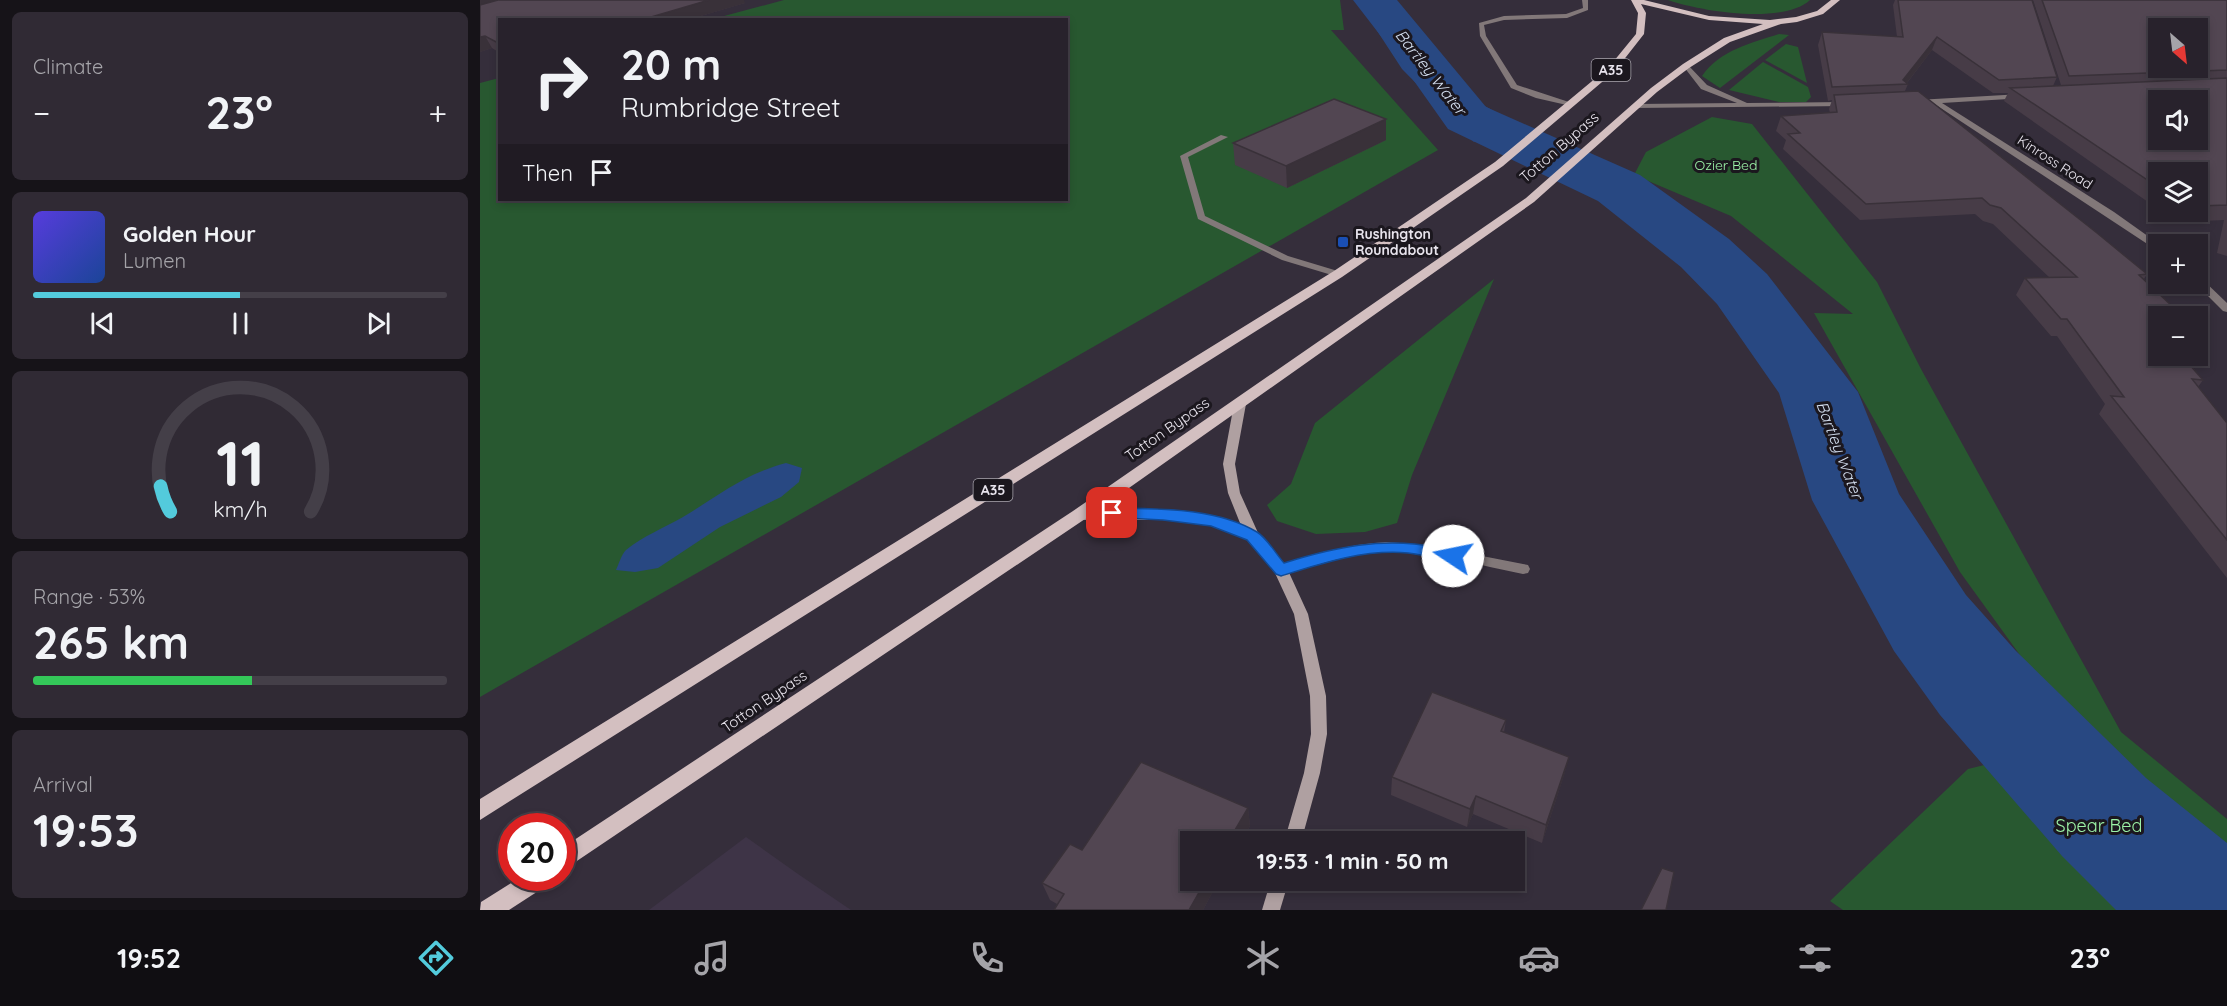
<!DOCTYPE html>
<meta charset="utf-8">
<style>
body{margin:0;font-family:Quicksand,sans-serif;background:#302a34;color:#f1f3f6;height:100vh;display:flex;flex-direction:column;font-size:22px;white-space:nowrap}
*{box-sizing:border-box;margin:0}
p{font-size:20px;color:#a5a4a9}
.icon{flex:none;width:33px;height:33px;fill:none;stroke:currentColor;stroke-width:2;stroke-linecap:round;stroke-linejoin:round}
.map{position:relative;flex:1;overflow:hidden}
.panel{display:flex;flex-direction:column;gap:12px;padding:12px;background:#161318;width:480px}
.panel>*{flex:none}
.banner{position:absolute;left:18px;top:18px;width:570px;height:183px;border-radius:0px;box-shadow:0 3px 9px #0003,0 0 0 2px #443f48;background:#28222c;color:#f1f3f6;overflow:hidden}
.needle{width:39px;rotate:152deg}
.tools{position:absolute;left:1668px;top:18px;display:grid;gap:12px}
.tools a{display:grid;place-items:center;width:60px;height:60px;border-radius:0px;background:#28222c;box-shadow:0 3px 9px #0003,0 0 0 2px #443f48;font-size:30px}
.speed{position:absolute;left:18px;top:813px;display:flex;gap:12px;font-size:30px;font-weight:700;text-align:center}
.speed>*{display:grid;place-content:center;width:78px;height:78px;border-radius:50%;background:#28222c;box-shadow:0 3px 9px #0003,0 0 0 2px #443f48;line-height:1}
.speed .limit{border:9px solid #d22;background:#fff;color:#111}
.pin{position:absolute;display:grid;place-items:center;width:51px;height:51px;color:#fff;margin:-26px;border-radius:12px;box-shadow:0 3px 9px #0006}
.me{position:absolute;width:66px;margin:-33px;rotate:281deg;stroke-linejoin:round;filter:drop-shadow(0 0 4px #0008)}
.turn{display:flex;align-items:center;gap:21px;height:126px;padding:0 24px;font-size:27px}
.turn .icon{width:78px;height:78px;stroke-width:2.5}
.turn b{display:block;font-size:42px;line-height:51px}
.then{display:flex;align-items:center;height:57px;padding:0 24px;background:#0003;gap:12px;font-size:22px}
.big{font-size:45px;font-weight:700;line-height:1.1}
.panel .tile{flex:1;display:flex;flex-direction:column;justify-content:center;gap:9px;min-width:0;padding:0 21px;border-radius:9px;background:#302a34}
.panel .dial{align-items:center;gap:0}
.dial svg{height:156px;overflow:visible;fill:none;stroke:#443f48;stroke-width:7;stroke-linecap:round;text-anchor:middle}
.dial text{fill:#f1f3f6;stroke:none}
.song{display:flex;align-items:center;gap:18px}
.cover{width:72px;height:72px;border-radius:9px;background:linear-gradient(135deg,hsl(250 70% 55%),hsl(220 70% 35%))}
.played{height:6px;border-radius:3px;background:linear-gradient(90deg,#53cbdc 50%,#443f48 50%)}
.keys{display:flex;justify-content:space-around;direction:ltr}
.heat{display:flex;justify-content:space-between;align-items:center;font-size:33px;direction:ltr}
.charge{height:9px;border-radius:4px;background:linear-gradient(90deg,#34c759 53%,#443f48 0)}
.trip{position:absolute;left:700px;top:831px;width:345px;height:60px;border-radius:0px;background:#28222c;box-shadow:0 3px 9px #0003,0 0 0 2px #443f48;font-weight:700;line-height:60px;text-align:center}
.dock{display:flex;height:96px;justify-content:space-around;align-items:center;background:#100e12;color:#a5a4a9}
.dock .icon{width:42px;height:42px}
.dock .selected{color:#53cbdc}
.dock b{font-size:27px;color:#f1f3f6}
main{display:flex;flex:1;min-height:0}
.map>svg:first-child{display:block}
.built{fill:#3e3447}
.green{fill:#285830}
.water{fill:#284882}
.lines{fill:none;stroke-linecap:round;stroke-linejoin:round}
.river{fill:#284882;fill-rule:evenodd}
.lane{fill:#827879;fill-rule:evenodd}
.street{fill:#827879;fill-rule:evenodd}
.secondary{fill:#afa0a1;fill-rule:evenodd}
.primary{fill:#d3bfc0;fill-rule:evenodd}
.wall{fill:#473c47}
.shaded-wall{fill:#393139}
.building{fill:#524652;stroke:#393139;stroke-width:1.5;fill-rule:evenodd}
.route{fill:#1a73e8;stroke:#114b97;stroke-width:1.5}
.transit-dot{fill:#1a4fb4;stroke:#1b171e;stroke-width:2}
.labels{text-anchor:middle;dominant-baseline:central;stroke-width:6;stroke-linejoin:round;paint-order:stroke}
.shield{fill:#1b171e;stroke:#aaa6af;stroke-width:1.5}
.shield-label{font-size:14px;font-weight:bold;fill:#e8e4ed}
.far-street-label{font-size:14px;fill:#e8e4ed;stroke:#1b171e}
.far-park-label{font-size:14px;fill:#9cf3a7;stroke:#1b171e}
.far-poi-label{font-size:14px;font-weight:bold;fill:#e8e4ed;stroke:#1b171e;text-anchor:start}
.street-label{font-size:15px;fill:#e8e4ed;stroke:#1b171e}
.water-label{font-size:16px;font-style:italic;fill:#d1dced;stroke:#1b171e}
.near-park-label{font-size:18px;fill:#9cf3a7;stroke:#1b171e}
</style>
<main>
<section class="panel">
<div class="tile"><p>Climate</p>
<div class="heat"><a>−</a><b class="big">23°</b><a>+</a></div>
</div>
<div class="tile">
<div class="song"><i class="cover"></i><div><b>Golden Hour</b><p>Lumen</p></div></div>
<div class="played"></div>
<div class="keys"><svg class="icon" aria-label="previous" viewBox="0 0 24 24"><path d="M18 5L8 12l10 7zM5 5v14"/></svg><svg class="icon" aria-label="pause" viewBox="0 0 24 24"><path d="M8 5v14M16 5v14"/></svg><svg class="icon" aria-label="next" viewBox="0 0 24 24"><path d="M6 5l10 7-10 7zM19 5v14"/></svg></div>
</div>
<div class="tile dial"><svg viewBox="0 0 100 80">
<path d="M14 69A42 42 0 1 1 86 69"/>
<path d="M14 69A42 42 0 0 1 9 56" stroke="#53cbdc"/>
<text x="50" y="56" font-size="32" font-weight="700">11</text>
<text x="50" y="72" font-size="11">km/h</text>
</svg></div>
<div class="tile"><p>Range · 53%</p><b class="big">265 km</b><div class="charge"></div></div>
<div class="tile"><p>Arrival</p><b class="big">19:53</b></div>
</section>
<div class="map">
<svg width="1747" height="910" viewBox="0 0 1747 910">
<rect width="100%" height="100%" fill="#352e3b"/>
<polygon class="built" points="266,837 318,874 371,910 169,910"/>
<g class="green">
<polygon points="304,0 860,0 864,30 851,30 958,150 0,697 0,83 19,78 20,200 586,200 586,20 233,19"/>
<path d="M 1188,0 L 1330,0 C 1303,25 1219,11 1188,0 Z"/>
<path d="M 1299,34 L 1309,35 L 1240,88 L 1222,76 C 1240,50 1271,43 1299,34 Z"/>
<polygon points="1306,44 1318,47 1327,83 1285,60"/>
<polygon points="1283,62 1328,87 1331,97 1326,102 1299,102 1249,90"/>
<polygon points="1232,117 1272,124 1397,282 1441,369 1641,732 1747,819 1747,910 1363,910 1350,901 1488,769 1602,741 1480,572 1334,313 1373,314 1251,216 1154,175 1166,152"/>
<polygon points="1014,279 932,475 917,523 885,532 836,534 797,521 787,505 811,484 835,423"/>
</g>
<g class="water">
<polygon points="877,0 905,0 947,42 1001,104 1023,116 994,142 922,69"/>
<path d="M 306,463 L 322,468 L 319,482 L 301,497 L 240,527 L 178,568 L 155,572 L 136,570 C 139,564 141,555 146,550 C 163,536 184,528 203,517 C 240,495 262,475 306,463 Z"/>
</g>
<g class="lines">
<polygon class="river" points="873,0 917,0 1006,107 1160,175 1249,239 1287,274 1378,392 1419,494 1486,595 1536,651 1666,778 1747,843 1747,910 1636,910 1582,856 1460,715 1414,651 1332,500 1299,393 1237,304 1201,267 1118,201 968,129 917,57"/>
<g class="lane">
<polygon points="1102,0 1108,0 1108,10 1087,18 1024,20 1004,25 1006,36 1037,85 1095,104 1091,106 1056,98 1031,88 1000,36 999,23 1024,16 1086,14 1103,8"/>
<polygon points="741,135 748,137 708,157 725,216 808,256 861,272 861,276 855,276 802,260 718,219 700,156"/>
<path d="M 906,542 L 946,545 L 1043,564 L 1048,565 L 1050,569 L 1048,573 L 1043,574 C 992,564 939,547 887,553 C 857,556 829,566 801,575 L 796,574 L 794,570 L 796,566 C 833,555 868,544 906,542 Z"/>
</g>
<g class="street">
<polygon points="1204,65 1208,65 1227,85 1267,103 1365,102 1369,104 1365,106 1154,108 1154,104 1157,104 1257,103 1221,89 1204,67"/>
<polygon points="1542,94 1545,94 1545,98 1462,103 1634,212 1679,244 1678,251 1453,103 1437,104 1433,102 1437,100"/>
<polygon points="1718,277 1721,278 1747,303 1747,312 1743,311 1716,284"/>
</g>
<g class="secondary">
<polygon points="760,400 766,404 755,464 760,493 779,535 806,566 828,614 846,696 847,734 840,773 821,842 804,842 824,773 831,734 830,696 814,614 795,573 768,540 731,525 683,520 599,520 594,518 593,515 594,512 599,510 683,510 733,516 762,528 748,493 743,464 754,404"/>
<polygon points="791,880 809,880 800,910 782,910"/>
</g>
<g class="primary">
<polygon points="1151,0 1164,0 1229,16 1290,20 1316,17 1337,11 1351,0 1360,0 1343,14 1317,22 1301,24 1250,42 1209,68 1177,92 1054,202 605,519 82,871 82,848 593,511 1046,198 1171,88 1203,64 1244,38 1283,24 1229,20 1161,4 1166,13 1164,34 1135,71 1023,166 862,277 0,820 0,799 854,271 1015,162 1129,67 1156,34 1158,13"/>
<polygon points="39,878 69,878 66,886 29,910 0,910 1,902"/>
</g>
</g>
<g class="wall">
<polygon points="0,0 265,3 207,20 20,20 20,53 12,48 0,52"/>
<polygon points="1415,0 1552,0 1577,77 1573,86 1581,85 1553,0 1747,0 1747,256 1737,253 1744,220 1698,222 1682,212 1718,212 1718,172 1678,172 1678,209 1524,101 1528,93 1513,93 1452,50 1427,83 1428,84 1425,91 1667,274 1664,279 1694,308 1689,315 1678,356 1709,356 1706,359 1723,380 1718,387 1747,423 1747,578 1619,414 1625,404 1577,336 1571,336 1536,295 1545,278 1570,278 1513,224 1503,221 1495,214 1380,220 1303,149 1306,140 1296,131 1301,116 1350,113 1349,109 1352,100 1348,101 1338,45 1342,32 1417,37 1413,5"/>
<polygon points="906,140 807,188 755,165 753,143"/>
<polygon points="1026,720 1024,732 1089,757 1084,775 1062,843 993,814 987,827 911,795 912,777"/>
<polygon points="768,808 770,826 761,842 711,842 739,880 723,910 574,910 577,904 570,900 562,883 602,850"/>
</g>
<g class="shaded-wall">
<polygon points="0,0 45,0 0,11"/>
<polygon points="229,0 264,0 265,3 207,20 161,20"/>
<polygon points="5,36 12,48 0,52 0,37"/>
<polygon points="1457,37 1452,50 1426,84 1423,80"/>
<polygon points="906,119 906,140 807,188 806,166"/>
<polygon points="1089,757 1084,775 1062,843 1066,825"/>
<polygon points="996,796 993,814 987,827 990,809"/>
<polygon points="768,808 770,826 761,842 748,842"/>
<polygon points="726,880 739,880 723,910 709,910"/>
</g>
<g class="building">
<polygon points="18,0 229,0 161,20 20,20 20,44 5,36 0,37 0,5"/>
<polygon points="1418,0 1552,0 1577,77 1519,80 1457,37 1423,80 1428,84 1352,87 1342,32 1423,37"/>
<path d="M 1562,0 L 1747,0 L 1747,70 L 1589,76 ZM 1678,28 L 1718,28 L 1718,68 L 1678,68 Z"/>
<path d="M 1747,78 L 1747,205 L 1718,206 L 1718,172 L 1678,172 L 1678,187 L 1530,88 ZM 1678,100 L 1718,100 L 1718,140 L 1678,140 Z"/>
<polygon points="1438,91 1617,233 1667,274 1659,275 1694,308 1682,308 1690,316 1678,316 1678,356 1702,356 1723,380 1712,379 1747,423 1747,540 1631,396 1644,397 1587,319 1581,319 1545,278 1597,277 1521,208 1510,205 1502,198 1386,204 1308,134 1320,133 1301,116 1357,112 1354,95"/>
<polygon points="854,99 906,119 806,166 753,143"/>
<polygon points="952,692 1026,720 1021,731 1089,757 1066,825 996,796 990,809 912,777"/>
<polygon points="661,762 768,808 748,842 711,842 711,880 726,880 709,910 574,910 584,894 562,883 590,844 602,850"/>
<polygon points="1182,868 1194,872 1186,910 1161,910"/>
</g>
<path class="route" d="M 632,508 C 678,509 735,507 777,532 C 787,538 796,554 804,563 C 855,547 902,537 956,547 C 964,549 976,548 981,556 L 973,562 C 958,559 943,555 928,553 C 884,549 842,563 801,576 L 796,574 L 767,540 L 731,526 L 683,520 L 626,517 L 624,513 Z"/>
<rect class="transit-dot" x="857" y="236" width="12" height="12" rx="3"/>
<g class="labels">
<g class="shield">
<rect x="1111.5" y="59" width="39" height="22" rx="4.5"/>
<rect x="493.5" y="479" width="39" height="22" rx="4.5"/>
</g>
<g class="shield-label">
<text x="1131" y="70">A35</text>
<text x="513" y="490">A35</text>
</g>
<g class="far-street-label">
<text transform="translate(1575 162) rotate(33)">Kinross Road</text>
</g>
<g class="far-park-label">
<text x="1246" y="165">Ozier Bed</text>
</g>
<g class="far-poi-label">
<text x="875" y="234">Rushington<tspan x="875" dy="16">Roundabout</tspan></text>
</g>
<g class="street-label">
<text transform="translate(1079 147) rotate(-41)">Totton Bypass</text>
<text transform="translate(687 429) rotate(-35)">Totton Bypass</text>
<text transform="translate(284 701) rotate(-34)">Totton Bypass</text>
</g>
<g class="water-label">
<text transform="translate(951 72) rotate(52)">Bartley Water</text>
<text transform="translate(1360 450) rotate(69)">Bartley Water</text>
</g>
<g class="near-park-label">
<text x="1619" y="825">Spear Bed</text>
</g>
</g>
</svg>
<div class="tools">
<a><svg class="needle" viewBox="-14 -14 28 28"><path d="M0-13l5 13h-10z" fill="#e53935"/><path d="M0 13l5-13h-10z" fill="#a5a4a9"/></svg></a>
<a><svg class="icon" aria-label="sound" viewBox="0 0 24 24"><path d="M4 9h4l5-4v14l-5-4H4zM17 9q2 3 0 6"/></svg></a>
<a><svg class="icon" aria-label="layers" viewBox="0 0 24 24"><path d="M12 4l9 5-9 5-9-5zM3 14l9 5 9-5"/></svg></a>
<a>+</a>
<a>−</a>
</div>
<div class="speed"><div class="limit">20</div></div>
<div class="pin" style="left:632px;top:513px;background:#d93025"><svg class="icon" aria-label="arrive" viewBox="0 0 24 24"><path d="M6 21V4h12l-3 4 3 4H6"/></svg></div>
<svg class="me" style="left:973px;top:556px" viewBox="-20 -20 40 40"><circle r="19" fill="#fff"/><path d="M0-13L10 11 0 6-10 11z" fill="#1a73e8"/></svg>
<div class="trip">19:53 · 1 min · 50 m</div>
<div class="banner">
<div class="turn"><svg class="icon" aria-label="right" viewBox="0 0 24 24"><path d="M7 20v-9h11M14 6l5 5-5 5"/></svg><div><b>20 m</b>Rumbridge Street</div></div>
<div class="then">Then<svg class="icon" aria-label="arrive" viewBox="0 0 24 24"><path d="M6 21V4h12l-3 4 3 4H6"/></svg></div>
</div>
</div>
</main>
<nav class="dock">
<b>19:52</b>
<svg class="icon selected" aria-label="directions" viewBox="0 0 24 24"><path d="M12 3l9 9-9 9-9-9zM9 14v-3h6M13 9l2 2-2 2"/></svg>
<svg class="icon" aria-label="music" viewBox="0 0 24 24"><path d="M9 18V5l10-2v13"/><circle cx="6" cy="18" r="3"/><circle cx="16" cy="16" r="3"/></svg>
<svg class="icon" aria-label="phone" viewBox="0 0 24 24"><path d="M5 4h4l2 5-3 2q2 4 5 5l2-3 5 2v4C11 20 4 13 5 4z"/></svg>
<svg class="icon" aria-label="climate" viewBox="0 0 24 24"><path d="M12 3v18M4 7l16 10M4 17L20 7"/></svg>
<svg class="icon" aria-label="car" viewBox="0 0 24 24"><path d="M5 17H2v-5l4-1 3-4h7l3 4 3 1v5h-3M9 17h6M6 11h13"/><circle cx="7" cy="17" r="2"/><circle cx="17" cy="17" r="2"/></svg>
<svg class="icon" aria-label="filters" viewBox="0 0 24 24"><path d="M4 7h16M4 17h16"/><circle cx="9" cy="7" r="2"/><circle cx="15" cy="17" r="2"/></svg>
<b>23°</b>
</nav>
